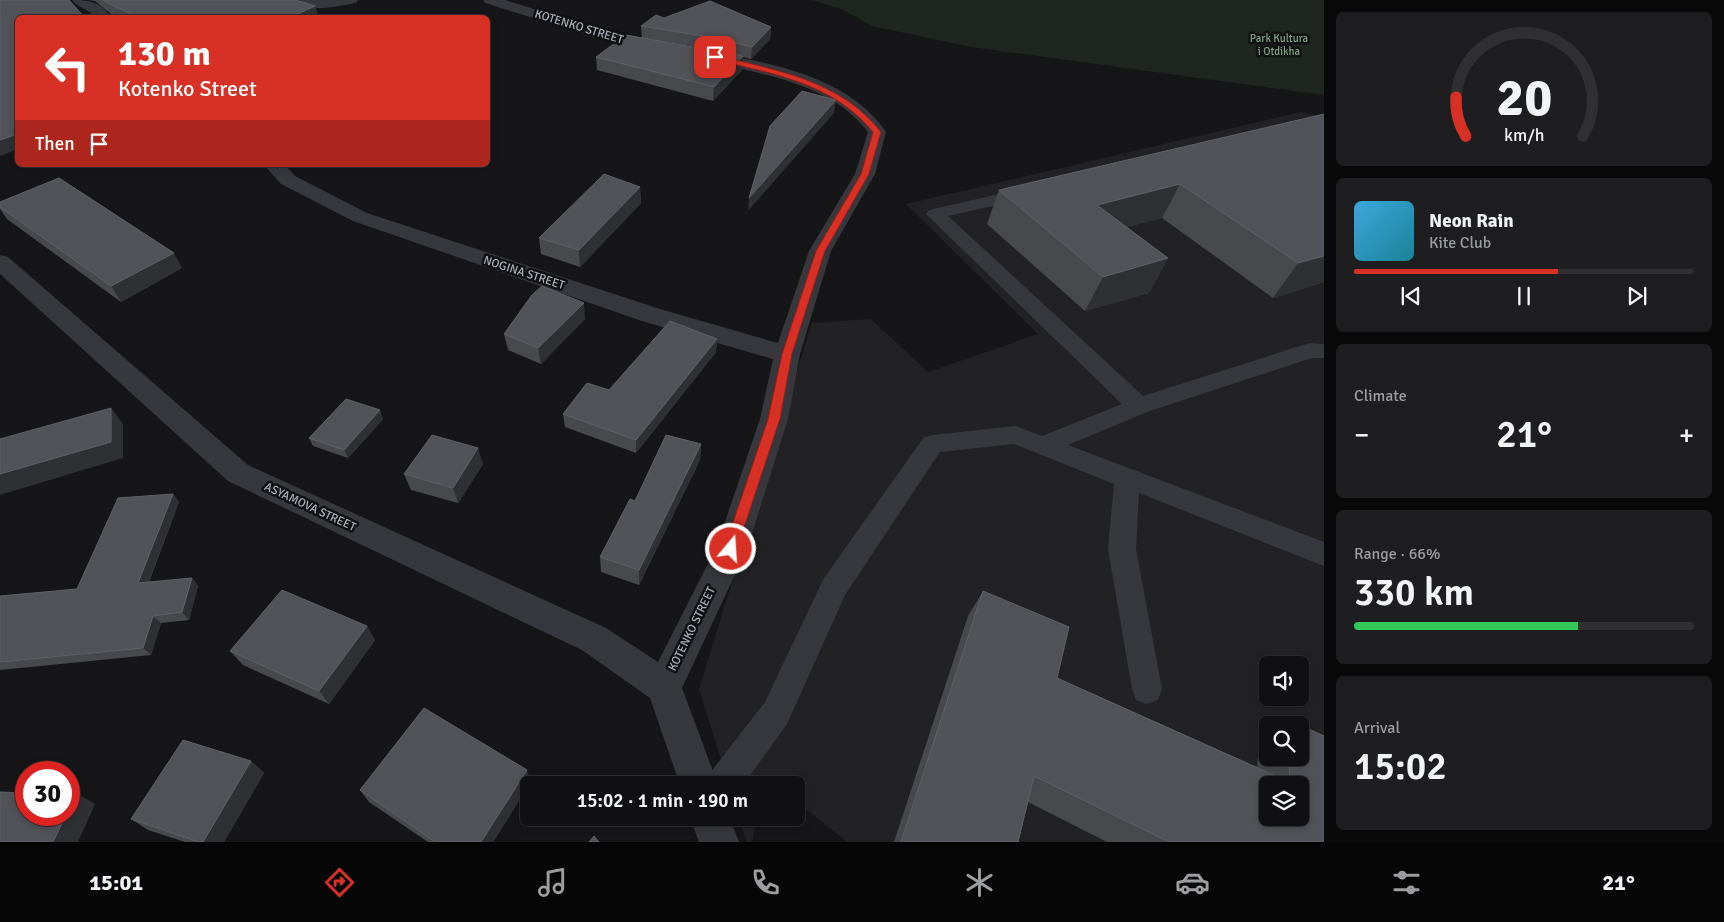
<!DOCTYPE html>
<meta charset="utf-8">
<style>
body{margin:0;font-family:Signika,sans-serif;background:#1e1e20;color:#f1f3f6;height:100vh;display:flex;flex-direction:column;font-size:19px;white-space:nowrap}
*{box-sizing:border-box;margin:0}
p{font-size:16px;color:#9c9d9f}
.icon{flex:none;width:28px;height:28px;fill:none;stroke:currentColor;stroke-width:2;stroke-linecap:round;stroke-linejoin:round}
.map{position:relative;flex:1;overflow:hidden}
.sheet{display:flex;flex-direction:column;gap:12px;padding:12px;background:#09090a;width:400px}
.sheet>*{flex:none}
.hud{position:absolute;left:15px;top:15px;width:475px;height:152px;border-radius:8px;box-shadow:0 2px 8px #0003,0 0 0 1px #303032;background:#d93025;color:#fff;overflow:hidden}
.fabs{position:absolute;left:1259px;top:656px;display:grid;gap:10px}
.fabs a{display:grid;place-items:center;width:50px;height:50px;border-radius:8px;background:#101012;box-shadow:0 2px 8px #0003,0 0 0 1px #303032;font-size:25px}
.speed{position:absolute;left:15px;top:761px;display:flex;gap:10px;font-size:25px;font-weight:700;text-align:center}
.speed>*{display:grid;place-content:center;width:65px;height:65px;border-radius:50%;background:#101012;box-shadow:0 2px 8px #0003,0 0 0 1px #303032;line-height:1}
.speed .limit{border:8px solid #d22;background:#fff;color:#111}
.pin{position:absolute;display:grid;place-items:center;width:42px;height:42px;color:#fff;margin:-21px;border-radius:10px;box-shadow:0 2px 8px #0006}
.me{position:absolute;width:55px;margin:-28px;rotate:18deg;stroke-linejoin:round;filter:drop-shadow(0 0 4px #0008)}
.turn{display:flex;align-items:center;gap:18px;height:105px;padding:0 20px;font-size:22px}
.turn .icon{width:65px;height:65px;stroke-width:2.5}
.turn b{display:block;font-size:35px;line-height:42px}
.then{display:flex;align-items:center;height:48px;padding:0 20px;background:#0003;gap:10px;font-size:19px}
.big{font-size:38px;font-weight:600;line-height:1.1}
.sheet .tile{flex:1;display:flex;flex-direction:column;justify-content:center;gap:8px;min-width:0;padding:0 18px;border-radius:8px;background:#1e1e20}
.sheet .dial{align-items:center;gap:0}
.dial svg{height:130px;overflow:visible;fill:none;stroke:#303032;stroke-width:7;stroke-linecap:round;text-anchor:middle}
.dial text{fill:#f1f3f6;stroke:none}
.song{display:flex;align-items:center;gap:15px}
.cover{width:60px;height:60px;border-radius:8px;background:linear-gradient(135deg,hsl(200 70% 55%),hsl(190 70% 35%))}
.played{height:5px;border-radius:2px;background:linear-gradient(90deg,#d93025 60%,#303032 60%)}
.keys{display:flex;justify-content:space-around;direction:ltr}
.heat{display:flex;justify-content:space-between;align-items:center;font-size:28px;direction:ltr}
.charge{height:8px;border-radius:4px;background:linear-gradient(90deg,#34c759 66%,#303032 0)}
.trip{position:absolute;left:520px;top:776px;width:285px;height:50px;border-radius:8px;background:#101012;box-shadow:0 2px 8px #0003,0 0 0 1px #303032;font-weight:600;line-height:50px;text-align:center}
.dock{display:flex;height:80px;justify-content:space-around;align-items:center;background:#060607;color:#9c9d9f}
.dock .icon{width:35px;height:35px}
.dock .active{color:#d93025}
.dock b{font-size:22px;color:#f1f3f6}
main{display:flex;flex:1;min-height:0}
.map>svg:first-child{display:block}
.built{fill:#222225;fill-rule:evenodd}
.green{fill:#1e261f}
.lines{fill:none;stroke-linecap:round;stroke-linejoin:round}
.lane{fill:#37383d;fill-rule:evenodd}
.street{fill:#37383d;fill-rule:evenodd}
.wall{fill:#47494d}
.shaded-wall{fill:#2f3033}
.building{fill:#525359;stroke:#5f6168;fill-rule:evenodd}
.route{fill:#d93025;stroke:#8d1f18}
.labels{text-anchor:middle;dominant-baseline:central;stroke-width:5;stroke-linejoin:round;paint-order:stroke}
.far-park-label{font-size:11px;fill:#7fa381;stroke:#111113}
.street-label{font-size:12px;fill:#a8adb8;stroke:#111113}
</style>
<main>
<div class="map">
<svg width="1324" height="842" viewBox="0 0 1324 842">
<rect width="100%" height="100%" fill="#161618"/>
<g class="built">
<path d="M 1301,112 L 1324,117 L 1324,842 L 847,842 L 796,801 L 796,785 L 777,785 L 764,775 L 762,785 L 729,785 L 699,689 L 812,323 L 871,319 L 928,372 L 1038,334 L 906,204 ZM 1268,665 L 1300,665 L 1300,698 L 1268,698 ZM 1268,725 L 1300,725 L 1300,758 L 1268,758 ZM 1268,785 L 1300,785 L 1300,818 L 1268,818 Z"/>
<polygon points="739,818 757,818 752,842 747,842"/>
</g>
<polygon class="green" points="812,0 1324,0 1324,95 971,47 872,26 844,10"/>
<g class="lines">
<polygon class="lane" points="1026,188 1032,189 1035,193 1032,197 948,216 1143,396 1303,345 1311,343 1324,344 1324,358 1312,358 1147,412 1068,445 1324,542 1324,566 1139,493 1136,549 1162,689 1158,700 1147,704 1136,700 1132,689 1108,549 1114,484 1014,444 940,452 845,595 787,724 743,785 705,785 710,773 765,702 824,578 924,437 933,435 1015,426 1042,436 1122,404 926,214 929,210"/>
<g class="street">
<path d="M 72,0 C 90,0 101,2 112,18 L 96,18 C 89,9 78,8 72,0 Z"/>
<path d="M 299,0 L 358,0 L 356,3 L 351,4 C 336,6 310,14 299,0 Z"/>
<polygon points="483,0 505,0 626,37 662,44 664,47 662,50 656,52 617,44 485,3"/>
<path d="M 706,51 C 769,63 848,76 886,132 L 875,174 L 831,251 L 800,354 L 788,419 L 747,549 L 682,688 L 718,785 L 680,785 L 650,698 L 582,650 L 228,481 L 0,274 L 0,255 L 8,257 L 248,465 L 606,628 L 658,662 L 716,548 L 760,419 L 773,359 L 642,321 L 353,221 L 281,184 L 264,165 L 285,165 L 295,176 L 367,213 L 660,309 L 778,343 L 809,251 L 855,174 L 868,132 C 830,81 757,74 700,59 L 698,56 L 700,53 Z"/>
<polygon points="690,818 730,818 739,842 699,842"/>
</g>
</g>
<g class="wall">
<polygon points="87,0 296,0 315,6 319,18 119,18 111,14 95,1"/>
<polygon points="664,18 771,27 770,39 751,59 743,57 742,70 713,101 597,70 596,57 732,54 715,50 642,38 641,26"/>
<polygon points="1324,114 1324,282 1273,298 1162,218 1126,227 1168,258 1149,293 1085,311 987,224 999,190"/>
<polygon points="640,187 641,203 580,267 541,254 539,238"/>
<polygon points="0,202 182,268 121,302 7,219 0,209"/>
<polygon points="585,319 541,364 508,350 504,334"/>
<polygon points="717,339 716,352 636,453 565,427 563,414"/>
<polygon points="383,419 348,458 313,446 309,438"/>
<polygon points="701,444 700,460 639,585 601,572 600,557"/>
<polygon points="483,464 458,503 411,490 404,474"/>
<polygon points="173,494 179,502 149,582 192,578 198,586 189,620 161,623 151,655 0,670 0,596 77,589"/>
<polygon points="983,591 1057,678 1257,767 1259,743 1268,737 1268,758 1300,758 1324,842 1107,842 1028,802 1018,842 894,842 968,616"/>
<polygon points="367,626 375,640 329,704 243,665 230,651"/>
<polygon points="1291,721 1299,725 1285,725"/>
<polygon points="251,761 264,773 224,842 185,842 148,830 131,819"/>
<polygon points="531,782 493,842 428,842 369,802 360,790"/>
</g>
<g class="shaded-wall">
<polygon points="315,6 319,18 289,18"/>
<polygon points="771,27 770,39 751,59 752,47"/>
<polygon points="743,56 742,70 713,101 714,87"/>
<polygon points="836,100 834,113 748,211 749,198"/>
<polygon points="18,134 18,149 0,156 0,140"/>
<polygon points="1180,184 1162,218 1081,238 1097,205"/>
<polygon points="640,187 641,203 580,267 579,250"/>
<polygon points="174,253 182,268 121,302 111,286"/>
<polygon points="1324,256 1324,282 1273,298 1298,263"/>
<polygon points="1168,258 1149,293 1085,311 1103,277"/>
<polygon points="584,303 585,319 541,364 538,348"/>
<polygon points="717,339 716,352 636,453 636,440"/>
<polygon points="111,408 123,424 123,458 0,495 0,474"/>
<polygon points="380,410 383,419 348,458 344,450"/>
<polygon points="701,444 700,460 639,585 639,570"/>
<polygon points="478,448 483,464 458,503 453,488"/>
<polygon points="173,494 179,502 145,591 138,583"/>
<polygon points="192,578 198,586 189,620 182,612"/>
<polygon points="153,616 161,623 151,655 143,648"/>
<polygon points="367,626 375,640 329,704 319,691"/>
<polygon points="251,761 264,773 224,842 203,842"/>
<polygon points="527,770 531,782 493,842 481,842"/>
<polygon points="76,793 95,804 78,842 53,842 66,815 69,815 69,809"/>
</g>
<g class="building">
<polygon points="0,0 69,0 85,18 18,18 18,134 0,140"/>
<polygon points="103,0 296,0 315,6 289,18 140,18 106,2"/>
<polygon points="710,1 771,27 752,47 716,38 641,26 656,15 664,18"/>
<polygon points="626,35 743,56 714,87 596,57"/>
<polygon points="802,91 836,100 749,198 770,126"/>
<polygon points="1324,114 1324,256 1298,263 1180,184 1097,205 1168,258 1103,277 999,190"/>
<polygon points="604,174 640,187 579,250 539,238"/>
<polygon points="59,178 174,253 111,286 0,207 0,202"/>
<polygon points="542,286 584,303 538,348 504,334 532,295"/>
<polygon points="670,321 717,339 636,440 563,414 587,383 609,390"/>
<polygon points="346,399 380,410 344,450 309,438"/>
<polygon points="111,408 111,442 0,474 0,439"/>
<polygon points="432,435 478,448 453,488 404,474"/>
<polygon points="666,435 701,444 639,570 600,557 630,499 635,501"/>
<polygon points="173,494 138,583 192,578 182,612 153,616 143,648 0,662 0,596 77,589 118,498"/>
<polygon points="282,590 367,626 319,691 230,651"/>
<path d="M 983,591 L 1069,627 L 1057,678 L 1289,782 L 1290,758 L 1300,758 L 1300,725 L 1324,736 L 1324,842 L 1169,842 L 1034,776 L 1018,842 L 901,842 ZM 1268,785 L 1300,785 L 1300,818 L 1268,818 Z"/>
<polygon points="424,708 527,770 481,842 435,842 360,790"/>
<polygon points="1291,721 1299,725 1291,725"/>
<polygon points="183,740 251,761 203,842 199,842 131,819"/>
<polygon points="0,792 26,793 26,815 66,815 53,842 0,842"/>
<polygon points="69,793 76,793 69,809"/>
<polygon points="594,836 599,842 589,842"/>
</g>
<path class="route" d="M 715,55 C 775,70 841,80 881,132 L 869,174 L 825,251 L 792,354 L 780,419 L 737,549 L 735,553 L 731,554 L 726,553 L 724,549 L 768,419 L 782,354 L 816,251 L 861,174 L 873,132 C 832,82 772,74 712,59 L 711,57 Z"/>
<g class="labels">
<g class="far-park-label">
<text x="1279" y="38">Park Kultura<tspan x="1279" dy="13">i Otdikha</tspan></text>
</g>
<g class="street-label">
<text transform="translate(579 27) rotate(17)">KOTENKO STREET</text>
<text transform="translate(524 273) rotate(18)">NOGINA STREET</text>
<text transform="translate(310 507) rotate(25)">ASYAMOVA STREET</text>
<text transform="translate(692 629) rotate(-64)">KOTENKO STREET</text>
</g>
</g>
</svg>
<div class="fabs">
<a><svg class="icon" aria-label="sound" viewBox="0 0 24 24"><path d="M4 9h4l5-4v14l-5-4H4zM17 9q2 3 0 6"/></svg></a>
<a><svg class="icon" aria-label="search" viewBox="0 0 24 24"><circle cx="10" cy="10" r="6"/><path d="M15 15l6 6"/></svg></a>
<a><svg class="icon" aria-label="layers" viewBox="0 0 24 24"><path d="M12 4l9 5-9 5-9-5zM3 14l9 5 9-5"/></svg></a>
</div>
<div class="speed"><div class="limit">30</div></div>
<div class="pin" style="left:715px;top:57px;background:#d93025"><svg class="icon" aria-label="arrive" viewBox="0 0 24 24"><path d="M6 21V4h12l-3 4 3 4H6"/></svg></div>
<svg class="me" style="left:731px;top:549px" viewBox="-20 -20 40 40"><circle r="17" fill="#d93025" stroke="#fff" stroke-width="3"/><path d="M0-11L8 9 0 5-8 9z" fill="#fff"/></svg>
<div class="trip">15:02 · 1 min · 190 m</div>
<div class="hud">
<div class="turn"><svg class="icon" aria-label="left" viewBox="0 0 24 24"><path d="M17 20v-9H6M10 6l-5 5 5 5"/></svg><div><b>130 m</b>Kotenko Street</div></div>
<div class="then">Then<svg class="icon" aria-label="arrive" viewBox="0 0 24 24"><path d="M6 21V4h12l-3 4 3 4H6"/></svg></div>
</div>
</div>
<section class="sheet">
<div class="tile dial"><svg viewBox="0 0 100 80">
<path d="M14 69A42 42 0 1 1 86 69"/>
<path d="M14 69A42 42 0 0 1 8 45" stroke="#d93025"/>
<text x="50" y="56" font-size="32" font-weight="700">20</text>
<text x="50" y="72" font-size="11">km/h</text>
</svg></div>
<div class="tile">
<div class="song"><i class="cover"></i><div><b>Neon Rain</b><p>Kite Club</p></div></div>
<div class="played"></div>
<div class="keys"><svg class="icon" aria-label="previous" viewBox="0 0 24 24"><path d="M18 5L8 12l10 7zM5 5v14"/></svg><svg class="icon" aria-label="pause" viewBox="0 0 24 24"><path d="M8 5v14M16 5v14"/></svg><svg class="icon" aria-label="next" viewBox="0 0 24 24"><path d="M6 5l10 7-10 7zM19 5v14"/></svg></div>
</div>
<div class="tile"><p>Climate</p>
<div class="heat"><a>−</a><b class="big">21°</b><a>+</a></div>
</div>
<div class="tile"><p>Range · 66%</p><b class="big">330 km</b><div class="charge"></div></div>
<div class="tile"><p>Arrival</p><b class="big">15:02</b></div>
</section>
</main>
<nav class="dock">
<b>15:01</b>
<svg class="icon active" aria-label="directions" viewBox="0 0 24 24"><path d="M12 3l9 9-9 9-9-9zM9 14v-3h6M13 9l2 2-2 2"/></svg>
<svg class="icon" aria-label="music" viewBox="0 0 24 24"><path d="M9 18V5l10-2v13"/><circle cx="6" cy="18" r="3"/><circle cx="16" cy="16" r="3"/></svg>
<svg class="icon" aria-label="phone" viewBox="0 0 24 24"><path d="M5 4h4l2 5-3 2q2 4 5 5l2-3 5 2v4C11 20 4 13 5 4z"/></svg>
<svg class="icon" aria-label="climate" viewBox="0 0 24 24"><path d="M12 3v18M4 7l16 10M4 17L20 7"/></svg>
<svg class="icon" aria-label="car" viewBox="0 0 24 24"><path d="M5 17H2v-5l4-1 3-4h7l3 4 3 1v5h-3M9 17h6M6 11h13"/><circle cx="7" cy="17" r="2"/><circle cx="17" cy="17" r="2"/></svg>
<svg class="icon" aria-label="filters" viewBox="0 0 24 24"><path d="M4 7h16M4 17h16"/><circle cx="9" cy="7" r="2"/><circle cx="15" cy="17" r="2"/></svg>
<b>21°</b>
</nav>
